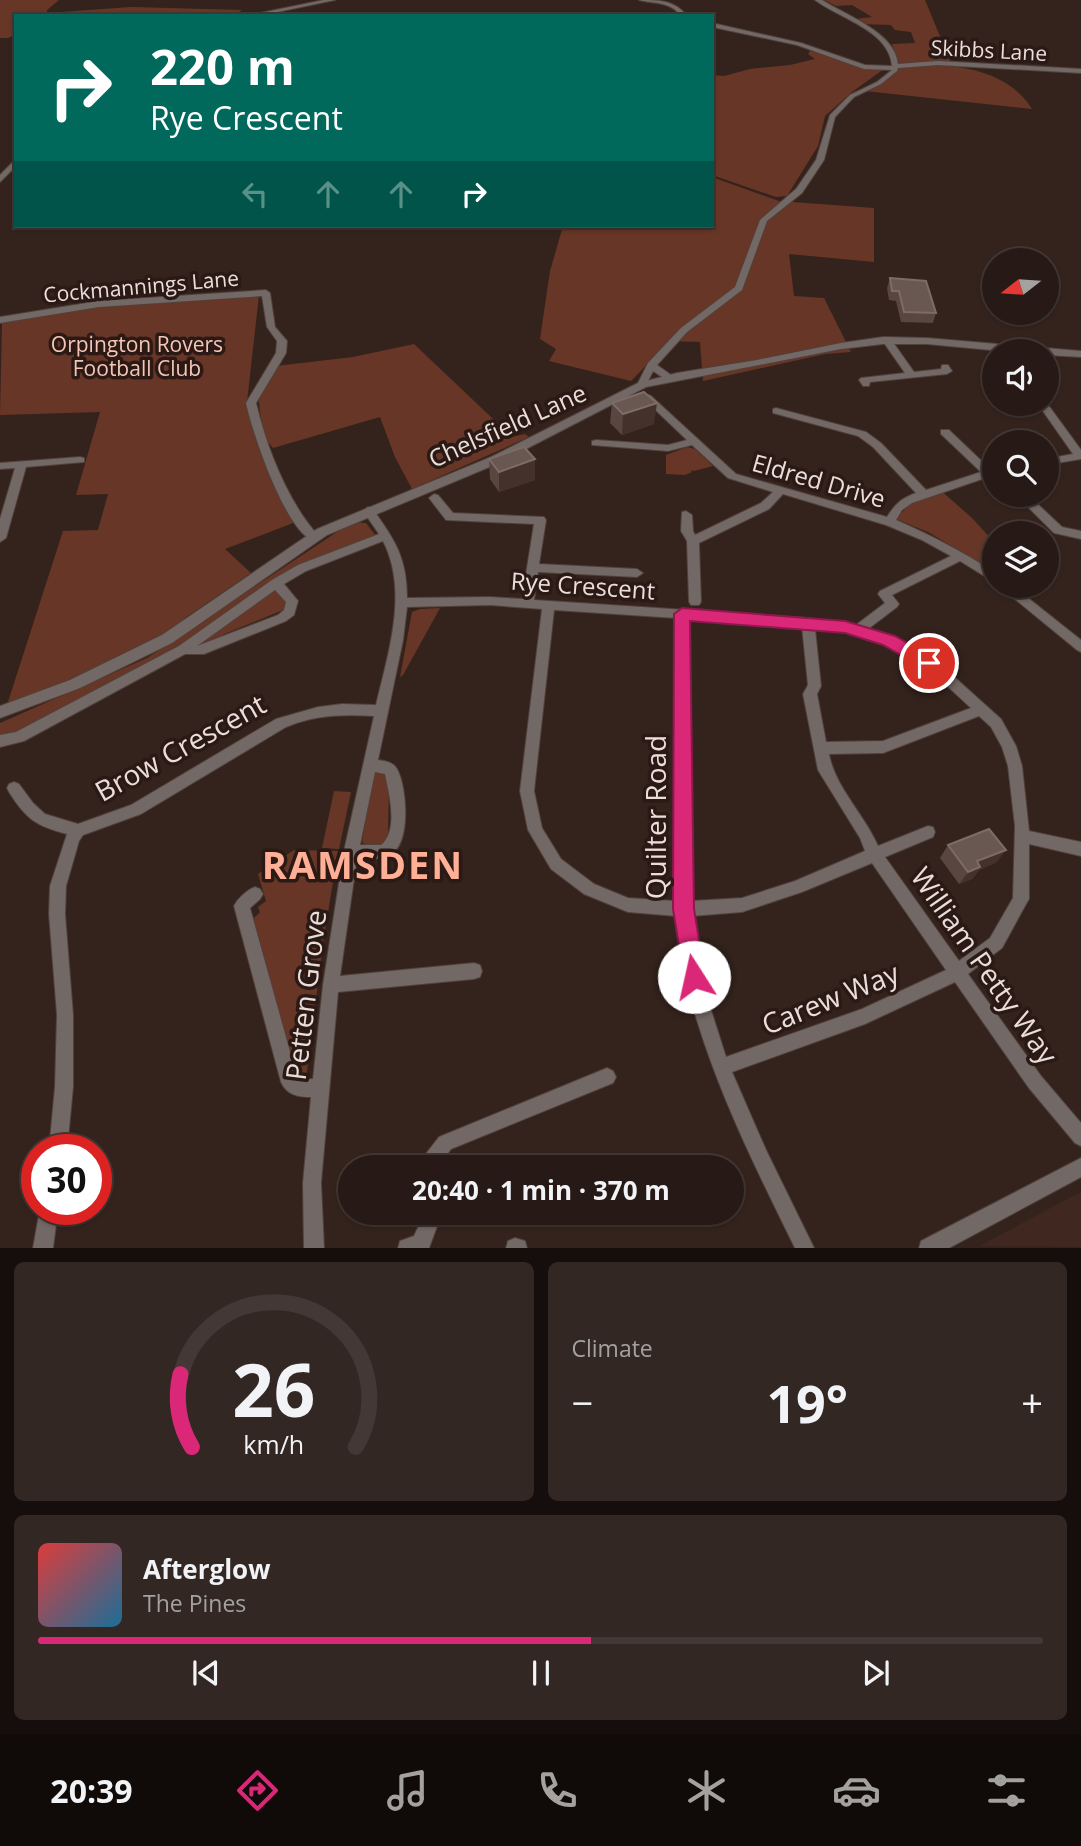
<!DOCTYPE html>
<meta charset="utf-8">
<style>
body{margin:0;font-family:"Open Sans",sans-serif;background:#332723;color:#f1f3f6;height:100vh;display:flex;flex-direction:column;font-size:26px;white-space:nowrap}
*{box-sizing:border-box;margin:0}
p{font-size:23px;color:#a4a1a1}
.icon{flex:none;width:38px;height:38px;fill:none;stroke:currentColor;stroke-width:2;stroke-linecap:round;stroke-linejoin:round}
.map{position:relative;height:1248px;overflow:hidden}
.details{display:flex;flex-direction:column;gap:14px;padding:14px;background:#150e0c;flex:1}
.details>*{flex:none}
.banner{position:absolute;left:14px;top:14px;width:700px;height:214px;border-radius:0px;box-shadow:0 2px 5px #0004,0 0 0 2px #433835;background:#00695c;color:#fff;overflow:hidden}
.needle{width:46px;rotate:253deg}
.fabs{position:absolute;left:982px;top:248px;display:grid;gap:14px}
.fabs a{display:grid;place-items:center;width:77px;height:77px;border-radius:50%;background:#271a16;box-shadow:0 2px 5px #0004,0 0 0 2px #433835;font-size:35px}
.speed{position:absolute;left:21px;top:1134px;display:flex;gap:14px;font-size:35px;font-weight:700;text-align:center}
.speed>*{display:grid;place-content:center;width:91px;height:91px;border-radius:50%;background:#271a16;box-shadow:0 2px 5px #0004,0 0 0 2px #433835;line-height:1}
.speed .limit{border:10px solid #d22;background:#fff;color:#111}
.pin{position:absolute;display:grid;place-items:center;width:60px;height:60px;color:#fff;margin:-30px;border:4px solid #fff;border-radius:50%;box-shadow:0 2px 7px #0007}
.me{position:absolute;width:77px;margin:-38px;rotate:350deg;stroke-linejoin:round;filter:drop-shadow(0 0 5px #0008)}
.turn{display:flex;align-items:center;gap:24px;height:147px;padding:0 21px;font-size:32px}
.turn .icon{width:91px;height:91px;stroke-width:2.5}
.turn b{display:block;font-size:49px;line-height:60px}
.lanes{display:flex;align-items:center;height:66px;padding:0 21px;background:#0003;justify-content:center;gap:35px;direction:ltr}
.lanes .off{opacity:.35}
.big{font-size:52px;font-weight:700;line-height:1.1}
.details .card{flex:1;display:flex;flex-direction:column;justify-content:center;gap:10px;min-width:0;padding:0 24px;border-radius:10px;background:#332723}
.details .dial{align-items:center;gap:0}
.dial svg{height:182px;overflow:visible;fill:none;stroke:#433835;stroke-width:7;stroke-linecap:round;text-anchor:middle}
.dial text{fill:#f1f3f6;stroke:none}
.song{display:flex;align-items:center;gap:21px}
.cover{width:84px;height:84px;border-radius:10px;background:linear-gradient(135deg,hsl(0 70% 55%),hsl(200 70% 35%))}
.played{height:7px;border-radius:4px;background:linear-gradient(90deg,#db2777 55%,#433835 55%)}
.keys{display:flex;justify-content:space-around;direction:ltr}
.heat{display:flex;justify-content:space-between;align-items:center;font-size:38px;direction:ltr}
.details .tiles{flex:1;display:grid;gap:14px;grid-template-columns:1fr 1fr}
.card:last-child{grid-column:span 2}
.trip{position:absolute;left:338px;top:1155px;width:406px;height:70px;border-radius:35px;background:#271a16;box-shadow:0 2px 5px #0004,0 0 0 2px #433835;font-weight:700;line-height:70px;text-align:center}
.menu{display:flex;height:112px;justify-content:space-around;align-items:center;background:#100a09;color:#a4a1a1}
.menu .icon{width:49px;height:49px}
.menu .selected{color:#db2777}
.menu b{font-size:32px;color:#f1f3f6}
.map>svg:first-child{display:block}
.built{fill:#402820}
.green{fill:#683626}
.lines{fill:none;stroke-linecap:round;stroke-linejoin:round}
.minor-casing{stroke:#51413b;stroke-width:2}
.tertiary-casing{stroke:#51413b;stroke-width:2}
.minor{fill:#726865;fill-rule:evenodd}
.tertiary{fill:#726865;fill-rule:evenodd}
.wall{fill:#594641}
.shaded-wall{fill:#44312b}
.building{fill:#695751;stroke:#7d6c66;stroke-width:2}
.route{fill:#db2777;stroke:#8e194d;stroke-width:2}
.labels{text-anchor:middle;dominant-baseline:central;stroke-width:7;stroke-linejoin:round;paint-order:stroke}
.far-street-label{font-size:21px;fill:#eadeda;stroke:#2a1914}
.far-park-label{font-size:21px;fill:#f5c5b6;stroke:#2a1914}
.street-label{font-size:24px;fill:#eadeda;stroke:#2a1914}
.near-street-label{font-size:28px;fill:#eadeda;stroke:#2a1914}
.near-district-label{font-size:38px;font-weight:bold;letter-spacing:2px;fill:#feaf96;stroke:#2a1914}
</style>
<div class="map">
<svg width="1081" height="1248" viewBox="0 0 1081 1248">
<rect width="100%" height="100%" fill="#34231d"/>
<polygon class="built" points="1081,1193 1081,1247 980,1246 1071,1197"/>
<g class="green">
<polygon points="0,0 59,0 47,10 47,13 131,7 242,10 233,16 16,16 16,34 8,38 0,38"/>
<polygon points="824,0 925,0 951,63 899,63 892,44 915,43 911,32 895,30 891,25 862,24 855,19 872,17 852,5 836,6"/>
<polygon points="810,51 884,69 852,92 825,116 818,146 787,196 776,197 712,175 712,75 724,76 750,69 790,65 815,59 808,54"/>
<path d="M 917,65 C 958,64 1008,70 1032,109 L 865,91 L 900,68 Z"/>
<polygon points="712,177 779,201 874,208 874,262 789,254 794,296 824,298 851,352 825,354 703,381 700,342 670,341 631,381 549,361 556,349 540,339 550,271 563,226 712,226"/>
<path d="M 259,295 L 247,402 C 252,445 274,484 293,523 L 225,549 L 251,573 L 185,618 L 179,626 L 119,659 L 7,705 L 63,531 L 98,530 L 108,494 L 76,495 L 100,412 L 0,415 L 2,323 L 57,310 Z"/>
<polygon points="414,344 512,437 525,434 529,437 412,489 395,457 380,417 273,448 263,436 258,395 276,366 353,357"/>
<polygon points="687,447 695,449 713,466 694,471 691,470 692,472 685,475 666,474 666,455"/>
<polygon points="939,489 972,518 994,542 994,571 928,532 896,519 913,500"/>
<polygon points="352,522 366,523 376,536 293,568 179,647 15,736 0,738 0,723 147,658"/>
<polygon points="275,589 287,600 283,610 222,635 219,641 211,645 203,640"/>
<polygon points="440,608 403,675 400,677 412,612 420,609"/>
<polygon points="378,771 389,774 388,843 384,847 367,846 362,842 373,775"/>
<polygon points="334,791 351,792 339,849 322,848"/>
<polygon points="294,850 338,851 323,943 306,1079 293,1067 252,920 260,912 258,907 266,901 258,874"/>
</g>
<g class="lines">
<g class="minor-casing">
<g id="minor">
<polygon points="324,0 335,0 258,16 245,16"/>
<path d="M 639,0 C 658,0 675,0 687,16 L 681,16 C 670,1 655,4 639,0 Z"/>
<path d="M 815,0 L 822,0 C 845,15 895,32 898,64 L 938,61 L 1081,69 L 1081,73 L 938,65 L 898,68 L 897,71 L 881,84 L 854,97 L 835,117 L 824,160 L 802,193 L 767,221 L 742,290 L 687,332 L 657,365 L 671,375 L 671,379 L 665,379 L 653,371 L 645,387 L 639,387 L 637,385 L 648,363 L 681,328 L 735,287 L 760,220 L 796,189 L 816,160 L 830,115 L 850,95 L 877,82 L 892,70 L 864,69 L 797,45 L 712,27 L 712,23 L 801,43 L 865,65 L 892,66 C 889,30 840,19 815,0 Z"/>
<polygon points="16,159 16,166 0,182 0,175"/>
<path d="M 266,290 L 270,293 L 275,327 L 287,341 L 286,353 L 256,403 C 265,440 279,478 299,510 C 305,520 312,528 319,537 L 313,541 C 284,528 253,434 246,403 L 276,353 L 277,341 L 267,327 L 262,296 L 99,307 L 0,323 L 0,317 L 99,301 Z"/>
<polygon points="887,337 890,338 914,372 941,369 942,365 948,365 952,371 947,374 870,382 869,386 863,386 859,380 861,378 905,373 882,340"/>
<path d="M 648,395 L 651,396 L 736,474 L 887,517 C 895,504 902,498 916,493 L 873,447 L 858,436 L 773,413 L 773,409 L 776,408 L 866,432 L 881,443 L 926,490 L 981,472 L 941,434 L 941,430 L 949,430 L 990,469 L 994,468 L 994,475 L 912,503 L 902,510 L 896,520 C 931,535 963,552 994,572 L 994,582 L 960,561 L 892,595 L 899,604 L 897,607 L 868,629 L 908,644 L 941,665 L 1001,719 L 1016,746 L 1022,766 L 1029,831 L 1081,842 L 1081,856 L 1029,844 L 1029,899 L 1026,904 L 1002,948 L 968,974 L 1041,1076 L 1081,1123 L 1081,1146 L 1075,1143 L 1029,1088 L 955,982 L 865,1024 L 732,1072 L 766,1150 L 814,1248 L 795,1248 C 755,1167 715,1087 691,1000 C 684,973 681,944 676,916 L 628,912 L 584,894 L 551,869 L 528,830 L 520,791 L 542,609 L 490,605 L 407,607 L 403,640 L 378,760 C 385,761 393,762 397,769 C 407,787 411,843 391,854 C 381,860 368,859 357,858 L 340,976 L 474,963 L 480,965 L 482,971 L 480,977 L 474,979 L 338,992 L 321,1183 L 324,1248 L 304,1248 L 303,1183 L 311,1097 C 298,1097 287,1095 281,1082 L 234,906 C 238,898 247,890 255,887 L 260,889 L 263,894 L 260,899 L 250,908 L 297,1077 L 301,1079 L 313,1079 L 323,985 L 344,851 L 374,716 C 343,714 314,715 286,727 L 141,814 L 83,835 L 79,841 L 66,886 L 65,914 L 73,1015 L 73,1087 L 67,1150 L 49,1150 L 55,1087 L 57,1015 L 49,914 L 50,886 L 67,834 C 36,826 26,819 9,792 L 7,788 L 9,784 L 14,782 L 19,784 L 33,803 L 45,814 L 78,824 L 131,805 L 276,719 L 318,707 L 342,704 L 376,705 C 388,654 409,591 383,541 L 306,571 L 284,584 L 298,601 L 294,615 L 286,621 L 204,654 L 185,654 L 24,741 L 0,747 L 0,735 L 16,732 L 179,646 L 272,580 L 298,565 L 379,534 L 363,511 L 368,507 L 372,508 C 395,540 407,558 407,598 L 490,597 L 522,599 L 534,524 L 446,520 L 429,498 L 434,494 L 438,495 L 453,513 L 544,517 L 546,520 L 539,564 L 637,569 L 643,573 L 637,577 L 538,572 L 534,600 L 808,618 L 856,625 L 885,603 L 878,594 L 880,591 L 951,556 L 922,540 L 886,525 L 783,494 L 769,509 L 699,543 L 701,602 L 699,605 L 691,605 L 689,602 L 687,541 L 681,531 L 682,512 L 686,511 L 692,515 L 693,531 L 695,535 L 761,503 L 773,492 L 728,478 L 692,445 L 668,451 L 592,445 L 592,441 L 596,440 L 668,445 L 687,440 L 645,400 L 645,396 ZM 275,590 L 286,602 L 284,610 L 278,615 L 197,646 ZM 554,610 L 676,618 L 675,901 L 628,898 L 594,884 L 561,859 L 542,828 L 534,791 ZM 688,619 L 802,627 L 808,685 L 803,694 L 818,770 L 860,838 L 865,851 L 795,881 L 742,898 L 691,901 ZM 815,629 C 829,630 844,631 858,635 C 906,648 936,675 971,708 L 883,741 L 826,742 L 817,694 L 821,686 ZM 979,716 L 991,727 L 1002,747 L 1008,766 L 1015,826 L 1013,898 L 990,938 L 959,961 L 885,857 L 933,837 L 935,832 L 933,827 L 928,826 L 878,846 C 864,814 835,787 829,754 L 883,753 ZM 375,772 L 385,774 L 386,779 C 390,798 398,831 381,845 L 360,845 ZM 872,863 L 946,970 L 862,1009 L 726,1057 L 704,988 L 692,916 L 742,912 L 802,892 Z"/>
<polygon points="1046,402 1081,450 1081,459 1046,465 1046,459 1073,454 1038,404 1046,404"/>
<polygon points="80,457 84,458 84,462 26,467 6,538 0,542 0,519 15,468 0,469 0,463"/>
<polygon points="1016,495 1028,495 1062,527 1081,531 1081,539 1054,533"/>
<polygon points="999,586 1013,586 1081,640 1081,652 1077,650"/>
<polygon points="607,1068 613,1071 616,1077 613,1083 451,1149 440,1164 440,1167 422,1167 425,1155 439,1137"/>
<polygon points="1081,1158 1081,1177 949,1248 919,1248 921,1241"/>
<polygon points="40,1209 58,1209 53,1248 33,1248"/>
<polygon points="421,1213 439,1213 439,1221 429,1248 398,1248 400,1241 414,1236 421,1221"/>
<polygon points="515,1238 525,1241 527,1248 506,1248 508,1241"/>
</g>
</g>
<g class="tertiary-casing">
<polygon id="tertiary" points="883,337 927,338 1081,351 1081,357 1046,355 1046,352 1012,352 927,344 883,344 841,349 646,387 499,463 327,535 172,643 80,688 0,718 0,706 70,680 162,635 317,529 491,457 638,383 677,373 757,360 841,343"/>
</g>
<use href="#minor" class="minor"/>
<use href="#tertiary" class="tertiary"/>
</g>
<g class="wall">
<polygon points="890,278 936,313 933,323 901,322 896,301 889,300 887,288"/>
<polygon points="612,403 654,424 622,435 610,423"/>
<polygon points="489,459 535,459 535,480 499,492 490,479"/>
<polygon points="948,845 997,862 979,870 972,879 959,884 940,858"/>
</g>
<g class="shaded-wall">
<polygon points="657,403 654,424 622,435 623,414"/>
<polygon points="535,459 535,480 499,492 499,472"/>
<polygon points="1006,850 997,862 979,870 972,879 959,884 977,861"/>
</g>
<g class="building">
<polygon points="890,278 926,281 936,313 904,312 899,291 892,291"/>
<polygon points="644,392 657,403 623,414 612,403"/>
<polygon points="524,447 535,459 499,472 489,459"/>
<polygon points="989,829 1006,850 977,861 980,867 968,872 948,845"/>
</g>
<polygon class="route" points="682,608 845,621 895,636 935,659 938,663 929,669 924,668 883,645 845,633 690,621 694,909 705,977 702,984 694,987 687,984 684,977 673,909 674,614"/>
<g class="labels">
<g class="far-street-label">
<text transform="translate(989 50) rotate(3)">Skibbs Lane</text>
<text transform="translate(141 286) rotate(-5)">Cockmannings Lane</text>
</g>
<g class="far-park-label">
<text x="137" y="344">Orpington Rovers<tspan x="137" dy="24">Football Club</tspan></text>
</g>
<g class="street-label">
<text transform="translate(507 425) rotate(-24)">Chelsfield Lane</text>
<text transform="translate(819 480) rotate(16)">Eldred Drive</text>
<text transform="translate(583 585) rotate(4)">Rye Crescent</text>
</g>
<g class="near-street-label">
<text transform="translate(180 747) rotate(-29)">Brow Crescent</text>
<text transform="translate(655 817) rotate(-90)">Quilter Road</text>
<text transform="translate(985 965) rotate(55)">William Petty Way</text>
<text transform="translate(305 995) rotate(-83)">Petten Grove</text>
<text transform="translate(830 998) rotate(-22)">Carew Way</text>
</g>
<g class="near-district-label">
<text x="363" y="864">RAMSDEN</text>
</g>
</g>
</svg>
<div class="fabs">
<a><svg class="needle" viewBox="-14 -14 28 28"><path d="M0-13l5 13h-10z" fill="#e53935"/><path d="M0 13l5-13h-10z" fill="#a4a1a1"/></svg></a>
<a><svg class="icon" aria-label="sound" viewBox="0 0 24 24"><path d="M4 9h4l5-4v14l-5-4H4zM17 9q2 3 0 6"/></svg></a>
<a><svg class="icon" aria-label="search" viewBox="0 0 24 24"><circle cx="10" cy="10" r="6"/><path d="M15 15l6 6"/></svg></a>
<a><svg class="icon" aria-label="layers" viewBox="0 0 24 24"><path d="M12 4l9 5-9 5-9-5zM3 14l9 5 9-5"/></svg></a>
</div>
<div class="speed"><div class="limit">30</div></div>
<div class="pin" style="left:929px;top:663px;background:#d93025"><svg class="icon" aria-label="arrive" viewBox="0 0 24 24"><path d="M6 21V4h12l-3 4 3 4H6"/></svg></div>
<svg class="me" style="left:694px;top:977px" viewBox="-20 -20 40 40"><circle r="19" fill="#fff"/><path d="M0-13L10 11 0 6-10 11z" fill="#db2777"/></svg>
<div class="trip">20:40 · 1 min · 370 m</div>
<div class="banner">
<div class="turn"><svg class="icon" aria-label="right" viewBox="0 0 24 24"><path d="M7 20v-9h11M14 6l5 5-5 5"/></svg><div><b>220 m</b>Rye Crescent</div></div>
<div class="lanes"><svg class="icon off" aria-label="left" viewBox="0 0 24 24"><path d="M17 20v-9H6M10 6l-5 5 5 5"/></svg><svg class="icon off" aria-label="ahead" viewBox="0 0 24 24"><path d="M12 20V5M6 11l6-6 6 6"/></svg><svg class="icon off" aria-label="ahead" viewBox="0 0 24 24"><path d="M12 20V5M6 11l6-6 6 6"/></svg><svg class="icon" aria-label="right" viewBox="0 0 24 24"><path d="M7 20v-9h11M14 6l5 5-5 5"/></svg></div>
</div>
</div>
<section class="details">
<div class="tiles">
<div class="card dial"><svg viewBox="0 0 100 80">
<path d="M14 69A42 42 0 1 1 86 69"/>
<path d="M14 69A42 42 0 0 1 9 37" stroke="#db2777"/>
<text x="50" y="56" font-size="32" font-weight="700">26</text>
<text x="50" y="72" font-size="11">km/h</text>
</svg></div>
<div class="card"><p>Climate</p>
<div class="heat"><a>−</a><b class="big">19°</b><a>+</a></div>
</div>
<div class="card">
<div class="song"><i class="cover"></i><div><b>Afterglow</b><p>The Pines</p></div></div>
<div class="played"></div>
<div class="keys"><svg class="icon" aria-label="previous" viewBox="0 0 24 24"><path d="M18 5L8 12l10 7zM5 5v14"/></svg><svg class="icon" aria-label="pause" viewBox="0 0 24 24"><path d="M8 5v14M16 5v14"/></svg><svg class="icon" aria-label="next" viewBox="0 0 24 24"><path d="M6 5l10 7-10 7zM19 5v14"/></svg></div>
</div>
</div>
</section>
<nav class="menu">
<b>20:39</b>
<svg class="icon selected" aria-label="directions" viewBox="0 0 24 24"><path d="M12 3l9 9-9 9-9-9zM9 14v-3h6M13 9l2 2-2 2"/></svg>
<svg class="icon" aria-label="music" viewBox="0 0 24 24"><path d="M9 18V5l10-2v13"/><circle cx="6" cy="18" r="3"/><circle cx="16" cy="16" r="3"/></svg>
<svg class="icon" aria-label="phone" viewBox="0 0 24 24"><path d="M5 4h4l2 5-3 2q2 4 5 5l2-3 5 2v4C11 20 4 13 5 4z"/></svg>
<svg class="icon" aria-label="climate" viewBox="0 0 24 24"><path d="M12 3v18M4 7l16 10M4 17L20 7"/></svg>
<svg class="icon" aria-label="car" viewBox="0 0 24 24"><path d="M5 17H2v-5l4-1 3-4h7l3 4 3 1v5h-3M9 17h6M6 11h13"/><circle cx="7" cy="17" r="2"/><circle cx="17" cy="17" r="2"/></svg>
<svg class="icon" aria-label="filters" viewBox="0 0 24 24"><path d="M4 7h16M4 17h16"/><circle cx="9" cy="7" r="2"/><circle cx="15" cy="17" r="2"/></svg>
</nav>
